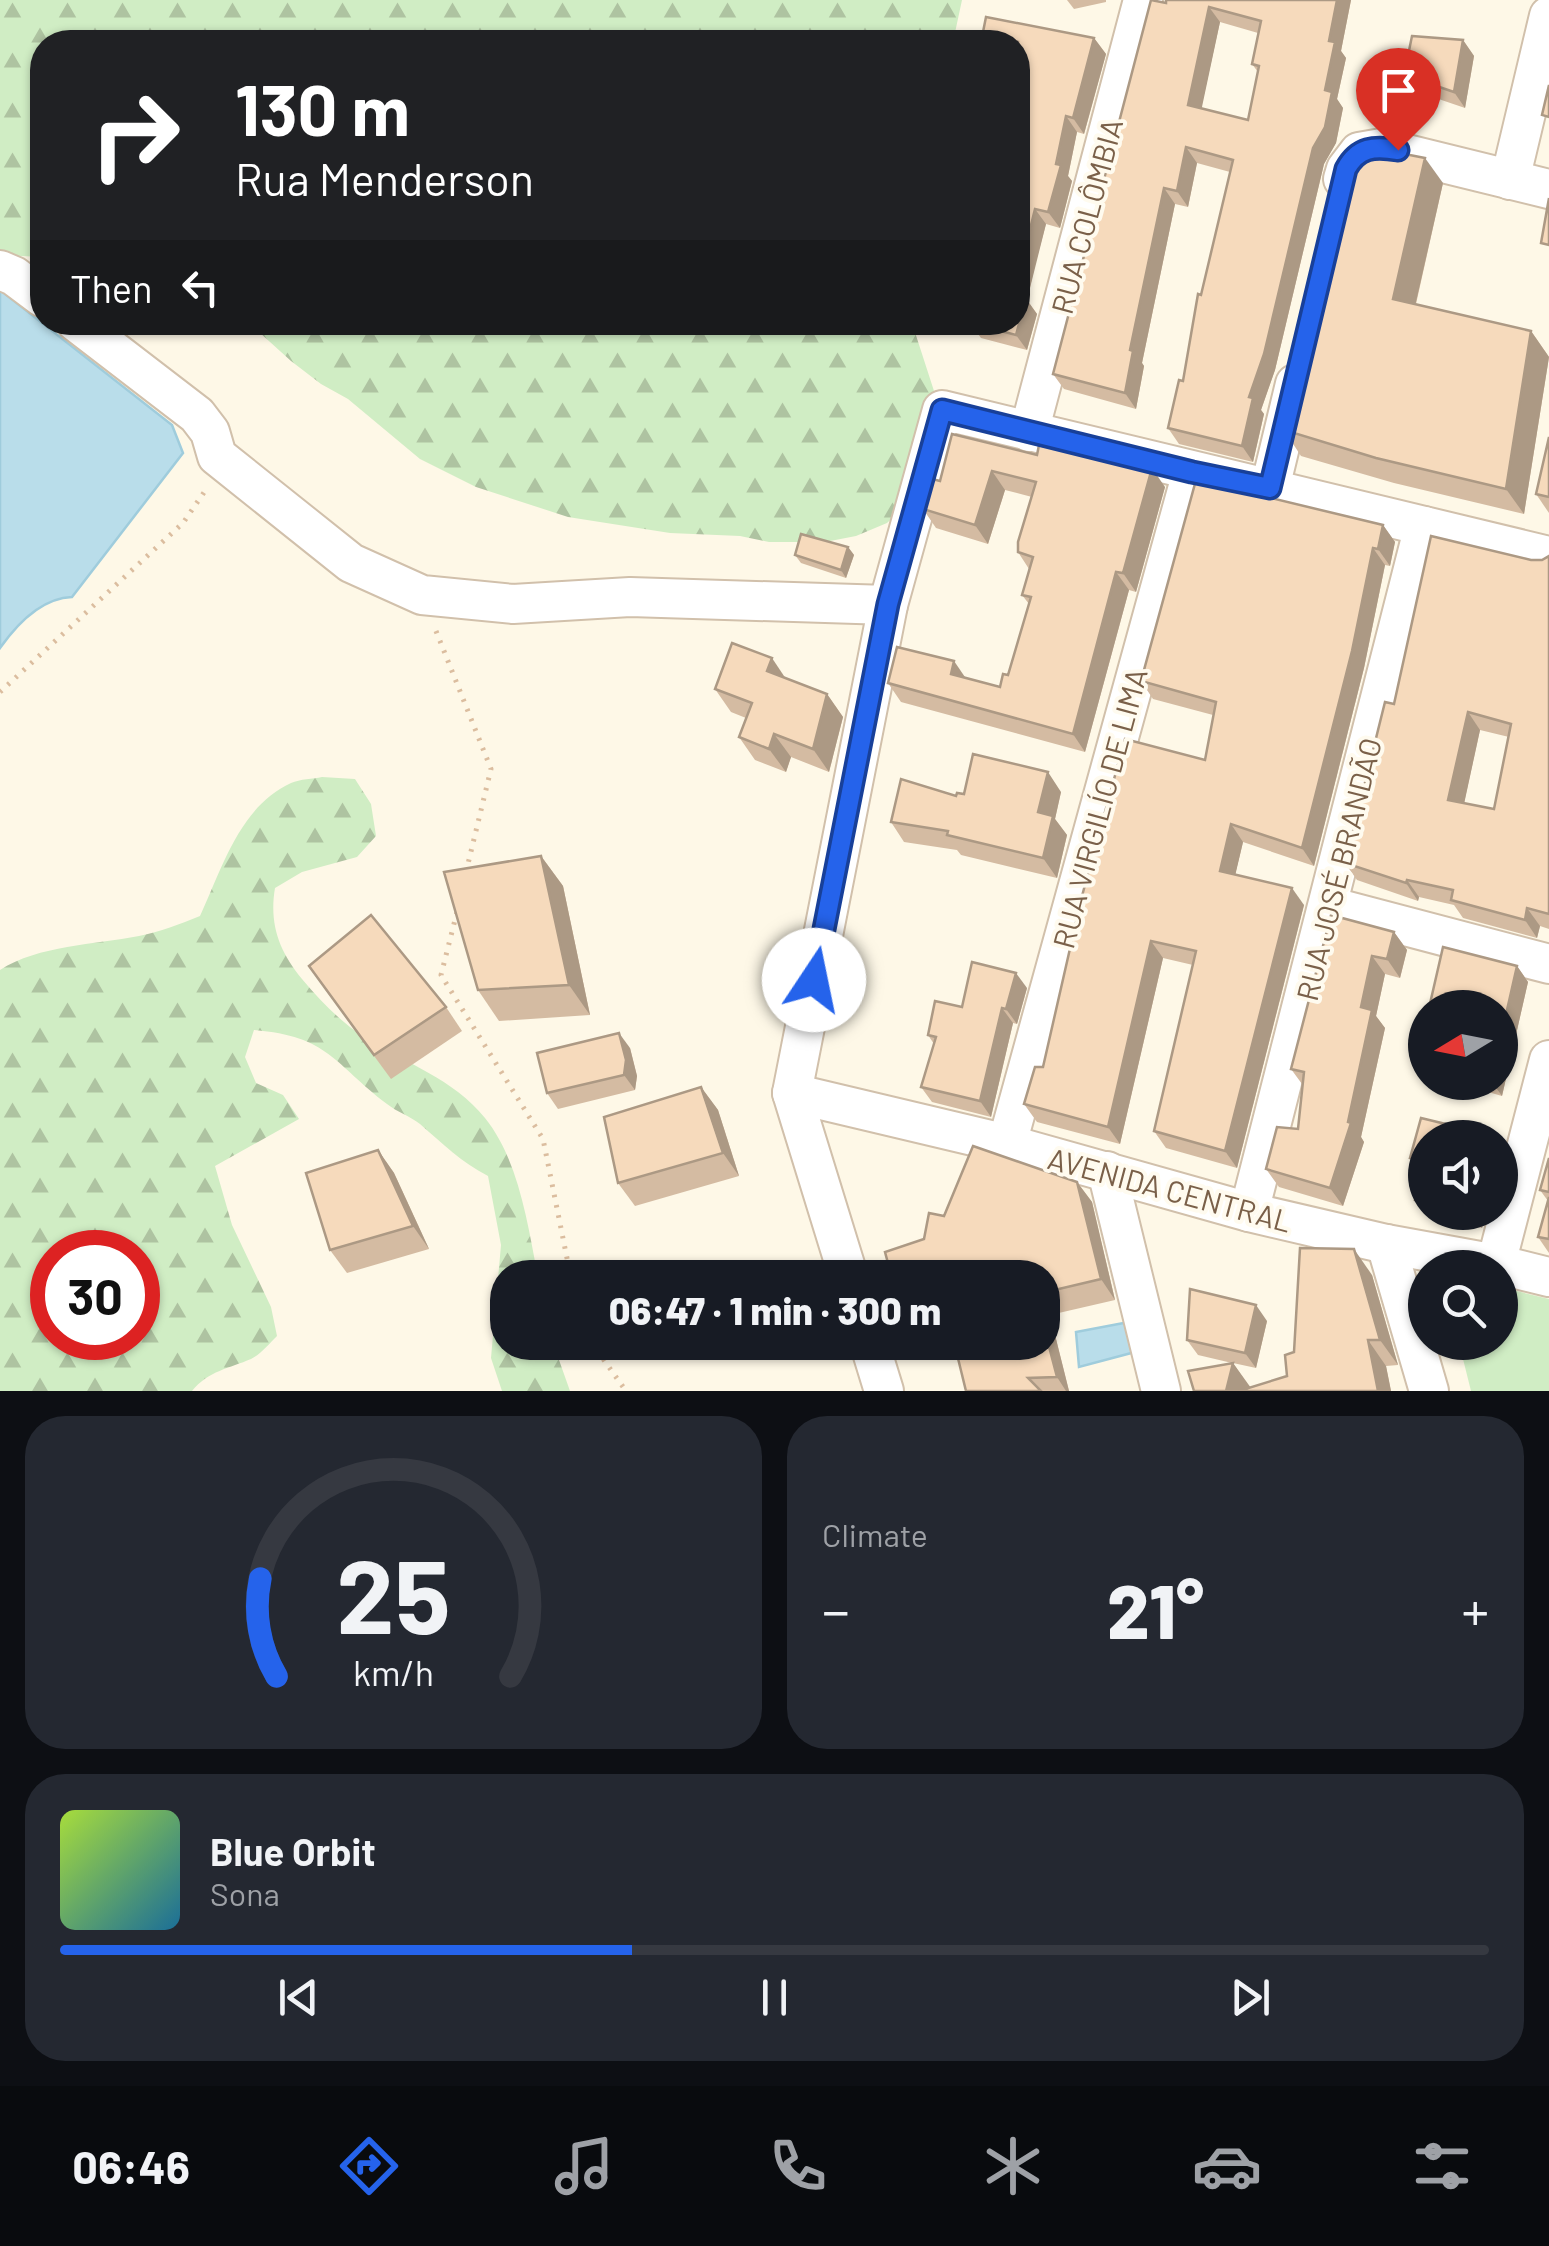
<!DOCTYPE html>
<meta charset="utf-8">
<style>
body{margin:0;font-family:Barlow,sans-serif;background:#242831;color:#f1f3f6;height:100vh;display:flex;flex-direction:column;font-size:38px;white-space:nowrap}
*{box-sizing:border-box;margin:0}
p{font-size:32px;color:#9ea1a6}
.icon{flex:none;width:55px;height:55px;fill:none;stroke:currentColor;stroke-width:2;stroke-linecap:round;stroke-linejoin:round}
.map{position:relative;height:1391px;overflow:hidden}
.drawer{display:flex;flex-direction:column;gap:25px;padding:25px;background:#0d0f14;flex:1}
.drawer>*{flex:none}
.guide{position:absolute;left:30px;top:30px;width:1000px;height:305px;border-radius:40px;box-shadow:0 2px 8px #0004;background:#202124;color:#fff;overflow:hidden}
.needle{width:65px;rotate:260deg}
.buttons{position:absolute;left:1408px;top:990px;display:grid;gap:20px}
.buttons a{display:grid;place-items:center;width:110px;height:110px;border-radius:50%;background:#171b24;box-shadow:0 2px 8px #0004;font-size:50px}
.speed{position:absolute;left:30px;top:1230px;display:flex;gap:20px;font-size:50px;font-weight:700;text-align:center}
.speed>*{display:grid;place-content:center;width:130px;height:130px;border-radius:50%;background:#171b24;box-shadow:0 2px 8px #0004;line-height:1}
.speed .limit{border:15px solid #d22;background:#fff;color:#111}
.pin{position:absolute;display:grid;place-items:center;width:85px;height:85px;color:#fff;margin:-102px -42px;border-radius:50% 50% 50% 0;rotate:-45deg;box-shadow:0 0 10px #0007}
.pin .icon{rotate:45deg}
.me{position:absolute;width:110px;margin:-55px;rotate:11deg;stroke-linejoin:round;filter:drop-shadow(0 0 8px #0008)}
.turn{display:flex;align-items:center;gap:35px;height:210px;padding:0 40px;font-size:45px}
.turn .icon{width:130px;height:130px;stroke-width:2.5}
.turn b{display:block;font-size:70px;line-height:85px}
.then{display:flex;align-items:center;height:95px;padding:0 40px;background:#0003;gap:20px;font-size:38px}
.big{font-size:75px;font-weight:800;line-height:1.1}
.drawer .card{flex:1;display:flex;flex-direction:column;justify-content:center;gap:15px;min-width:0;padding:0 35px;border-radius:40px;background:#242831}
.drawer .dial{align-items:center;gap:0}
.dial svg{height:260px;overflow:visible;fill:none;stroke:#363941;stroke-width:7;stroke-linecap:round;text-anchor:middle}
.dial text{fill:#f1f3f6;stroke:none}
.song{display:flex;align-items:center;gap:30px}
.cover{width:120px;height:120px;border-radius:15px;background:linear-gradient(135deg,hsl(80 70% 55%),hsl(200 70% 35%))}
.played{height:10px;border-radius:5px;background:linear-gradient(90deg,#2563eb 40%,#363941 40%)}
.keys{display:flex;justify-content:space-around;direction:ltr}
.heat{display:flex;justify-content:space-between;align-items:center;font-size:55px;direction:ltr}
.drawer .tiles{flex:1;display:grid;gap:25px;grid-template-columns:1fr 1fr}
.card:last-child{grid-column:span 2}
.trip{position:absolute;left:490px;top:1260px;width:570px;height:100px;border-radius:40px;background:#171b24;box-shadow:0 2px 8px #0004;font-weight:800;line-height:100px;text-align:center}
.tab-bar{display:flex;height:160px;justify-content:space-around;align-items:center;background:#090b0e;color:#9ea1a6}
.tab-bar .icon{width:70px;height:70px}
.tab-bar .active{color:#2563eb}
.tab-bar b{font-size:45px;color:#f1f3f6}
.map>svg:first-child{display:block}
.green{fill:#d0edc4}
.forest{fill:url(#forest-firs);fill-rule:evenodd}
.water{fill:#b9ddea;stroke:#9fccdc;stroke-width:2.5}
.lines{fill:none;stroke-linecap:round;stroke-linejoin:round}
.minor-casing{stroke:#d1c0ab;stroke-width:42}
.path{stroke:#dbbd9f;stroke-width:5;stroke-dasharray:2.5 8;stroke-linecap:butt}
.minor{stroke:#fff;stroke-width:38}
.wall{fill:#d4bba2;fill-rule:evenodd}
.shaded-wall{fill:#ac9984}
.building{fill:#f6dabc;stroke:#ac9984;stroke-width:2.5;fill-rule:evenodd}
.route-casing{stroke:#184099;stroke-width:25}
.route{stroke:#2563eb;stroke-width:18}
.labels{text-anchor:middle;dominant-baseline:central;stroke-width:8;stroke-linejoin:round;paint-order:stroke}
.street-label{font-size:30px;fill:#7a6049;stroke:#fffbef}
</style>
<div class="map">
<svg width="1549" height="1391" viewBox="0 0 1549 1391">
<defs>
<pattern id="forest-firs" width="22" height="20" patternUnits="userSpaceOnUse" patternTransform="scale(2.5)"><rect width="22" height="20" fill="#d0edc4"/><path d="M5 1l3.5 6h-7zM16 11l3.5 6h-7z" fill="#aec3a1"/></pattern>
</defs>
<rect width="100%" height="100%" fill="#fef8e7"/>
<polygon class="green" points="1500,1287 1549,1299 1549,1391 1471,1391 1459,1343 1500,1342"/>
<g class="forest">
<polygon points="0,0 962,0 953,42 42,42 42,257 0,255"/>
<polygon points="249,323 912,323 934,391 939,419 907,504 887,523 856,536 825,542 769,542 740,536 670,533 568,517 476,487 420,459 348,399 321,384 291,361"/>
<path d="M 322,777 L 355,779 L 371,804 L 376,836 L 357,857 L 302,872 L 275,888 C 269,924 279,951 302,979 C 321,1002 340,1021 364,1037 C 405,1063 454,1079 485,1118 C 519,1160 528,1226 538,1277 L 508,1278 L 508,1342 L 553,1343 L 570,1391 L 502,1391 L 491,1358 L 501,1245 L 488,1176 C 461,1162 443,1144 420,1124 C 410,1116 397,1112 387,1104 C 334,1064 329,1036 254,1030 L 245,1057 L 256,1083 L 283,1095 L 299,1119 L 215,1166 L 232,1225 L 271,1307 L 277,1336 C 269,1344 261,1354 251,1359 C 230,1368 208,1371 192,1391 L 0,1391 L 0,970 C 39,945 94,945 139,936 C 160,932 180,924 200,916 C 222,869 239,807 291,783 C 300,779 313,779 322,777 ZM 52,1252 L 138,1252 L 138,1338 L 52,1338 Z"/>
</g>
<g class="water">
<path d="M 0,290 L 172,425 L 183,453 L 72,597 C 42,598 17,624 0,648 Z"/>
<polygon points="1129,1322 1135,1352 1079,1367 1076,1332"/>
</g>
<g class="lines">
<g class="minor-casing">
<g id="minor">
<polyline points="1343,179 1346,169 1359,152 1382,148 1549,189"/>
<polyline points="1510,180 1549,16"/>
<polyline points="0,270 14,276 42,297"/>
<polyline points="76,322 197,415 210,432 217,456 351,563 422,595 513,604 630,597 888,605"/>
<polyline points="1029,432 1143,0"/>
<polyline points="1270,488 1295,384"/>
<polyline points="1329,906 1549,964"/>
<polyline points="792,1093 1007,1144 1249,1212 1386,1244 1496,1264 1549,1277"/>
<polyline points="1007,1144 1192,472"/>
<polyline points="1107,1171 1161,1391"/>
<polyline points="1249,1212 1424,526"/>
<polyline points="1386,1244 1429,1391"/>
<polyline points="1496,1264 1549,1060"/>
<polyline points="849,1278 792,1093 888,605 942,410 1549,556"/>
<polyline points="869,1342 884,1391"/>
</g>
</g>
<g class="path">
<polyline points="436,631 491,769 466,872"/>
<polyline points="0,692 183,523 207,488"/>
<polyline points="457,912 441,975 543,1139 571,1278"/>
<polyline points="591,1342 626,1391"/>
</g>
<use href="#minor" class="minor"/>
</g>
<g class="wall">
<polygon points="1067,0 1106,0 1106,2 1074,9"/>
<path d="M 1351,0 L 1341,51 L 1346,58 L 1337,99 L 1343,108 L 1336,143 L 1324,164 L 1275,370 L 1261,410 L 1264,414 L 1253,462 L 1179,444 L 1168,428 L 1183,381 L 1230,172 L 1197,163 L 1188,207 L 1175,204 L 1142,363 L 1144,366 L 1136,409 L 1064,389 L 1053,374 L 1166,3 ZM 1220,22 L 1258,33 L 1252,64 L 1258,72 L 1248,120 L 1201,108 Z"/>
<polygon points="1094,38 1106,54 1084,134 1077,132 1068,176 1072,181 1060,228 1046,224 1035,265 1027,300 1037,314 1027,350 981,338 970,323 1018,322 1018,42"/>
<polygon points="1463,40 1474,56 1465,108 1415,91 1404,75"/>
<polygon points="1443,183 1416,304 1531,331 1549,357 1524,514 1394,483 1301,456 1284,430"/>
<polygon points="952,434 1165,487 1136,592 1129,590 1085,752 901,702 888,683 966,678 1000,687 1008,675 1029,604 1022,595 1029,569 1018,552 1032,497 1005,490 988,544 936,528 923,509 940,481"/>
<polygon points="1536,494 1549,497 1549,513"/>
<polygon points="1383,525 1395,542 1390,566 1385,565 1364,668 1314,866 1243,842 1235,875 1304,905 1237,1168 1166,1148 1154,1131 1193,965 1163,958 1120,1144 1037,1122 1024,1104 1205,760 1213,715 1153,699 1141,681"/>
<polygon points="848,547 854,555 846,578 801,563 795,555"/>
<path d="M 1549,556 L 1549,929 L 1540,926 L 1537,938 L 1463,918 L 1454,905 L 1419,897 L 1418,901 L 1357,880 L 1345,863 L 1394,704 L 1531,560 L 1542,560 ZM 1480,730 L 1509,737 L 1494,809 L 1464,803 Z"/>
<polygon points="786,678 827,694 843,717 829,772 791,757 786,772 755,760 739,737 746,718 731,712 715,689"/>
<polygon points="1061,792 1055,819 1067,835 1057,878 961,855 957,850 904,842 891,822 956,796 964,794"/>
<polygon points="541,856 563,886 590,1015 499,1021 478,990"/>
<polygon points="1331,915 1394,932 1407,950 1400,978 1385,974 1376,1016 1385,1028 1361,1137 1364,1142 1343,1206 1279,1187 1266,1169 1298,1129 1302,1084 1291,1069"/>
<polygon points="1517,966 1528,982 1502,1096 1453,1082 1500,1082"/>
<polygon points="1027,988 1017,1024 1013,1023 991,1117 932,1102 921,1087 934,1044 928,1035 962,1007"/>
<polygon points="325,989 446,1007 462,1031 391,1079"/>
<polygon points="1425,1024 1425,1072 1417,1060"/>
<polygon points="630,1048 637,1076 635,1090 558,1109 547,1093"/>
<polygon points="701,1087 718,1110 739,1176 635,1206 618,1183"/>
<polygon points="1421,1118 1491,1135 1493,1138 1425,1138 1425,1212 1486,1212 1482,1228 1426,1215 1415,1200 1422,1174 1410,1158"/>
<polygon points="378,1150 394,1173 429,1249 347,1273 330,1250"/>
<polygon points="1549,1158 1549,1253 1538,1237 1548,1201 1540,1190"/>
<polygon points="1077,1182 1092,1202 1115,1300 1050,1315 1069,1391 966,1391 1042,1342 1042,1278 924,1239 944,1216"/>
<polygon points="1372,1275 1398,1365 1386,1366 1391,1391 1194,1391 1232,1363 1198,1355 1187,1340 1267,1321 1256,1368 1233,1363 1250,1388 1287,1376 1294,1352"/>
</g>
<g class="shaded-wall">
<polygon points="1337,0 1351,0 1341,51 1346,58 1337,99 1343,108 1336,143 1324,164 1275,370 1261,410 1264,414 1253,462 1242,446 1249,397 1325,90 1329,41"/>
<polygon points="1209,7 1220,22 1199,121 1188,105"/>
<polygon points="1094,38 1106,54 1084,134 1073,118"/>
<polygon points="1463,40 1474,56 1465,108 1454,92"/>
<polygon points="1066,116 1077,132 1068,176 1072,181 1060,228 1048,212"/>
<polygon points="1186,147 1197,163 1188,207 1177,191"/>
<polygon points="1425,158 1443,183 1411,324 1393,299"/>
<polygon points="1164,188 1175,204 1142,363 1144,366 1136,409 1125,393 1130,350"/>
<polygon points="1035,209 1046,224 1027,300 1037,314 1027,350 1016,335 1018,278"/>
<polygon points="1531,331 1549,357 1524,514 1506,489"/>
<polygon points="1152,468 1165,487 1136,592 1123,573"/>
<polygon points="992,471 1005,490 988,544 975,525"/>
<polygon points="1383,525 1395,542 1390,566 1378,549"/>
<polygon points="848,547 854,555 846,578 841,570"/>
<polygon points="1373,548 1385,565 1364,668 1314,866 1302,848"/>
<polygon points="1116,572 1129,590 1085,752 1073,734"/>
<polygon points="772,658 788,682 767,671"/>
<polygon points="954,661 967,680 951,674"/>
<polygon points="827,694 843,717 829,772 813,749"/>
<polygon points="1468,712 1480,730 1461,818 1448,800"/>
<polygon points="774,734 791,757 786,772 769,749"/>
<polygon points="1048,772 1061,792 1055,819 1067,835 1057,878 1043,858 1038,812"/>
<polygon points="1231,824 1243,842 1232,889 1220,871"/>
<polygon points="541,856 563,886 590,1015 569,985"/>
<polygon points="1407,880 1419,897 1418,901 1406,883"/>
<polygon points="1292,888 1304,905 1237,1168 1225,1151"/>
<polygon points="1527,908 1540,926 1537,938 1525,920"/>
<polygon points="1394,932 1407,950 1400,978 1387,959"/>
<polygon points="1151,941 1163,958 1120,1144 1108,1127"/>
<polygon points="1372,956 1385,974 1376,1016 1385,1028 1361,1137 1364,1142 1343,1206 1330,1188 1348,1122 1361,1007"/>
<polygon points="1517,966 1528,982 1502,1096 1492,1082 1500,1082 1500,1041"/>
<polygon points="1016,973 1027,988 1017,1024 1006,1009"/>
<polygon points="1002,1008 1013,1023 991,1117 980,1101"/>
<polygon points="619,1033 630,1048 637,1076 635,1090 624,1075"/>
<polygon points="701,1087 718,1110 739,1176 723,1153"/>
<polygon points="378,1150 394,1173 429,1249 413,1226"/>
<polygon points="1077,1182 1092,1202 1115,1300 1101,1279"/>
<polygon points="1471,1212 1486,1212 1482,1228"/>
<polygon points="1354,1249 1372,1275 1398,1365 1380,1340"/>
<polygon points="1042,1304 1050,1315 1069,1391 1066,1391 1057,1377 1042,1320"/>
<polygon points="1256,1305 1267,1321 1256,1368 1245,1353"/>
<polygon points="1368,1340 1386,1366 1391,1391 1378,1391"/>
<polygon points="1233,1363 1251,1388 1250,1391 1226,1391"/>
</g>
<g class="building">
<path d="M 1151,0 L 1166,3 L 1166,0 L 1337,0 L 1329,41 L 1335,42 L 1325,90 L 1332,92 L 1325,127 L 1313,148 L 1264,354 L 1249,397 L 1253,398 L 1242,446 L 1168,428 L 1179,380 L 1183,381 L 1198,294 L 1201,295 L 1233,160 L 1186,147 L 1177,191 L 1164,188 L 1130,350 L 1133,351 L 1125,393 L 1053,374 ZM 1209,7 L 1261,21 L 1252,64 L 1259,66 L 1248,120 L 1188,105 Z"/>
<polygon points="986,17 1094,38 1073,118 1066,116 1056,164 1061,165 1048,212 1035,209 1018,278 1018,42 981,42"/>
<polygon points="1412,36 1463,40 1454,92 1404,75"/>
<polygon points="1549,85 1549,117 1542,115"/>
<polygon points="1353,146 1364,146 1425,158 1393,299 1531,331 1506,489 1376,458 1284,430 1350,151"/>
<polygon points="1549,198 1549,245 1541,243"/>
<polygon points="1018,296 1026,298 1016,335 970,323 1018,322"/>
<polygon points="952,434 1037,455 1039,445 1099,459 1100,456 1152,468 1123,573 1116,572 1073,734 888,683 897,647 954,661 951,674 1000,687 1003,674 1008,675 1031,597 1022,595 1033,557 1018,552 1018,542 1036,482 992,471 975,525 923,509 932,479 940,481"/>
<polygon points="1549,437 1549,497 1536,494"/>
<polygon points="1196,480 1383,525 1378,549 1373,548 1352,651 1302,848 1231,824 1220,871 1292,888 1225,1151 1154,1131 1196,951 1151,941 1108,1127 1024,1104 1035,1067 1043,1067 1082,896 1125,739 1205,760 1216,702 1141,681"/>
<polygon points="801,534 848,547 841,570 795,555"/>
<path d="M 1431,536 L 1531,560 L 1542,560 L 1549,556 L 1549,914 L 1527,908 L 1525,920 L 1451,900 L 1453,890 L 1407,880 L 1406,883 L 1345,863 L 1385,702 L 1394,704 ZM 1468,712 L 1511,724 L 1494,809 L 1448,800 Z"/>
<polygon points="732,643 772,658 767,671 827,694 813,749 774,734 769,749 739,737 752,703 715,689"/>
<polygon points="973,754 1048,772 1038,812 1053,816 1043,858 947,835 948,831 891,822 901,779 956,796 957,793 964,794"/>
<polygon points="541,856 569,985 478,990 444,872"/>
<polygon points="371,915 446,1007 374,1055 309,966"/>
<polygon points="1331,915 1394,932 1387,959 1372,956 1361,1007 1372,1010 1348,1122 1351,1123 1330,1188 1266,1169 1277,1127 1298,1129 1304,1072 1291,1069"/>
<polygon points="1443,947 1517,966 1500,1041 1500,1008 1429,1008"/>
<polygon points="972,962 1016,973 1006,1009 1002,1008 980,1101 921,1087 936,1037 928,1035 935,1001 962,1007"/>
<polygon points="1425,1024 1425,1062 1417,1060"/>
<polygon points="619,1033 626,1060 624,1075 547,1093 537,1053"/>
<polygon points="701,1087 723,1153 618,1183 604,1117"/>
<polygon points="1421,1118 1491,1135 1490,1138 1425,1138 1425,1161 1410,1158"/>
<polygon points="973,1146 1077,1182 1101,1279 1042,1293 1042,1278 892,1278 885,1252 924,1239 929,1213 944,1216"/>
<polygon points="378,1150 413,1226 330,1250 306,1173"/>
<polygon points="1549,1158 1549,1192 1540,1190"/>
<polygon points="1425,1164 1425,1202 1415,1200"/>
<polygon points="1549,1197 1549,1239 1538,1237"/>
<polygon points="1300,1248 1354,1249 1380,1340 1368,1340 1378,1391 1239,1391 1287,1376 1285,1355 1294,1352"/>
<polygon points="1190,1289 1256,1305 1245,1353 1187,1340"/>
<polygon points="1042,1320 1057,1377 1028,1378 1041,1391 966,1391 954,1342 1042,1342"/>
<polygon points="1233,1363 1226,1391 1194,1391 1188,1371"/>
</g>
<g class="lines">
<g class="route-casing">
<path id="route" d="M 814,980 L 888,604 L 942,410 L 1192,472 L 1270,488 L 1346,169 C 1358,147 1374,146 1398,150"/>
</g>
<use href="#route" class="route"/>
</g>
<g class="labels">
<g class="street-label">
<text transform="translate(1086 216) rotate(-75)">RUA COLÔMBIA</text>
<text transform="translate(1099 808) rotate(-75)">RUA VIRGILÍO DE LIMA</text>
<text transform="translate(1338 869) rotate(-76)">RUA JOSÉ BRANDÃO</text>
<text transform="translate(1170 1189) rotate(15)">AVENIDA CENTRAL</text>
</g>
</g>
</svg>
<div class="buttons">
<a><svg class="needle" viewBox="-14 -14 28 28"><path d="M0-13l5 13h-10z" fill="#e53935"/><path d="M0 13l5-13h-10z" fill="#9ea1a6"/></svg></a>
<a><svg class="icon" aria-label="sound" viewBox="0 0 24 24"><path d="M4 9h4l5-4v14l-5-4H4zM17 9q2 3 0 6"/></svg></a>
<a><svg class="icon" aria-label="search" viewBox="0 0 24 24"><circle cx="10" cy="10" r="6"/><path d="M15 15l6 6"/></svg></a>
</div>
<div class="speed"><div class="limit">30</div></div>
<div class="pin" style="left:1398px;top:150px;background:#d93025"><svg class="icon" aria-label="arrive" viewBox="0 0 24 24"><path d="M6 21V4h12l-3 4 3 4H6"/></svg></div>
<svg class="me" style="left:814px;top:980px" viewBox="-20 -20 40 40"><circle r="19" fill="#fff"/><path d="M0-13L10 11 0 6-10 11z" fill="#2563eb"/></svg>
<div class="trip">06:47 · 1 min · 300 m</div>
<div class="guide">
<div class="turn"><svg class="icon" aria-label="right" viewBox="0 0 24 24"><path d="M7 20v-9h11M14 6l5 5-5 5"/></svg><div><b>130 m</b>Rua Menderson</div></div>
<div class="then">Then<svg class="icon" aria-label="left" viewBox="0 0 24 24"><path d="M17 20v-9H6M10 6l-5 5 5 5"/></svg></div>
</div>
</div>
<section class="drawer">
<div class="tiles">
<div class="card dial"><svg viewBox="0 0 100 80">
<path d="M14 69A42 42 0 1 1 86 69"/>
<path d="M14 69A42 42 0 0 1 9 39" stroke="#2563eb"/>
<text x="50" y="56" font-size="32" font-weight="700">25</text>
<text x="50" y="72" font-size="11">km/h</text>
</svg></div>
<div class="card"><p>Climate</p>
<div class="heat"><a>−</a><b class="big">21°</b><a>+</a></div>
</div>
<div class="card">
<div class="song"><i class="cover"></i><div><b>Blue Orbit</b><p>Sona</p></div></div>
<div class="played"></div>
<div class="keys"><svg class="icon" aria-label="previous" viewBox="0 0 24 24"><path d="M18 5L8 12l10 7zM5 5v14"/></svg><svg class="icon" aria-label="pause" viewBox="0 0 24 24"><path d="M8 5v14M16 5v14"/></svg><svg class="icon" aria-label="next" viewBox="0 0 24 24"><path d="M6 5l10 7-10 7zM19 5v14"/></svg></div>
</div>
</div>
</section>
<nav class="tab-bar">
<b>06:46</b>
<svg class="icon active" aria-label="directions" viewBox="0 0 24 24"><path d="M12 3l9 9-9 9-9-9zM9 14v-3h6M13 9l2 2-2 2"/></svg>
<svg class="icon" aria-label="music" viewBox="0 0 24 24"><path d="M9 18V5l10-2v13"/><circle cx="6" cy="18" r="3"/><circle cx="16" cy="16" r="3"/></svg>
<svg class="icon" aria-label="phone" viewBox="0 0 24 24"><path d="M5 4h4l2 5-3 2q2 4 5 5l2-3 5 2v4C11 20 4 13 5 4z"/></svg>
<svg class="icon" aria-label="climate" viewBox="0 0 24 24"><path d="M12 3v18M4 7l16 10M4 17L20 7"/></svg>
<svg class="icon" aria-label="car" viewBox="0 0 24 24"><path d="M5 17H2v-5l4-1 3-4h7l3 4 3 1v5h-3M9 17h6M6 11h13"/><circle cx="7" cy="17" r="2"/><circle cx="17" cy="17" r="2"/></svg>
<svg class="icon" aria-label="filters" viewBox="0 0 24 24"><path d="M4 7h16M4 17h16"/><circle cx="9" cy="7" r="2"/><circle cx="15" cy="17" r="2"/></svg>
</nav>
